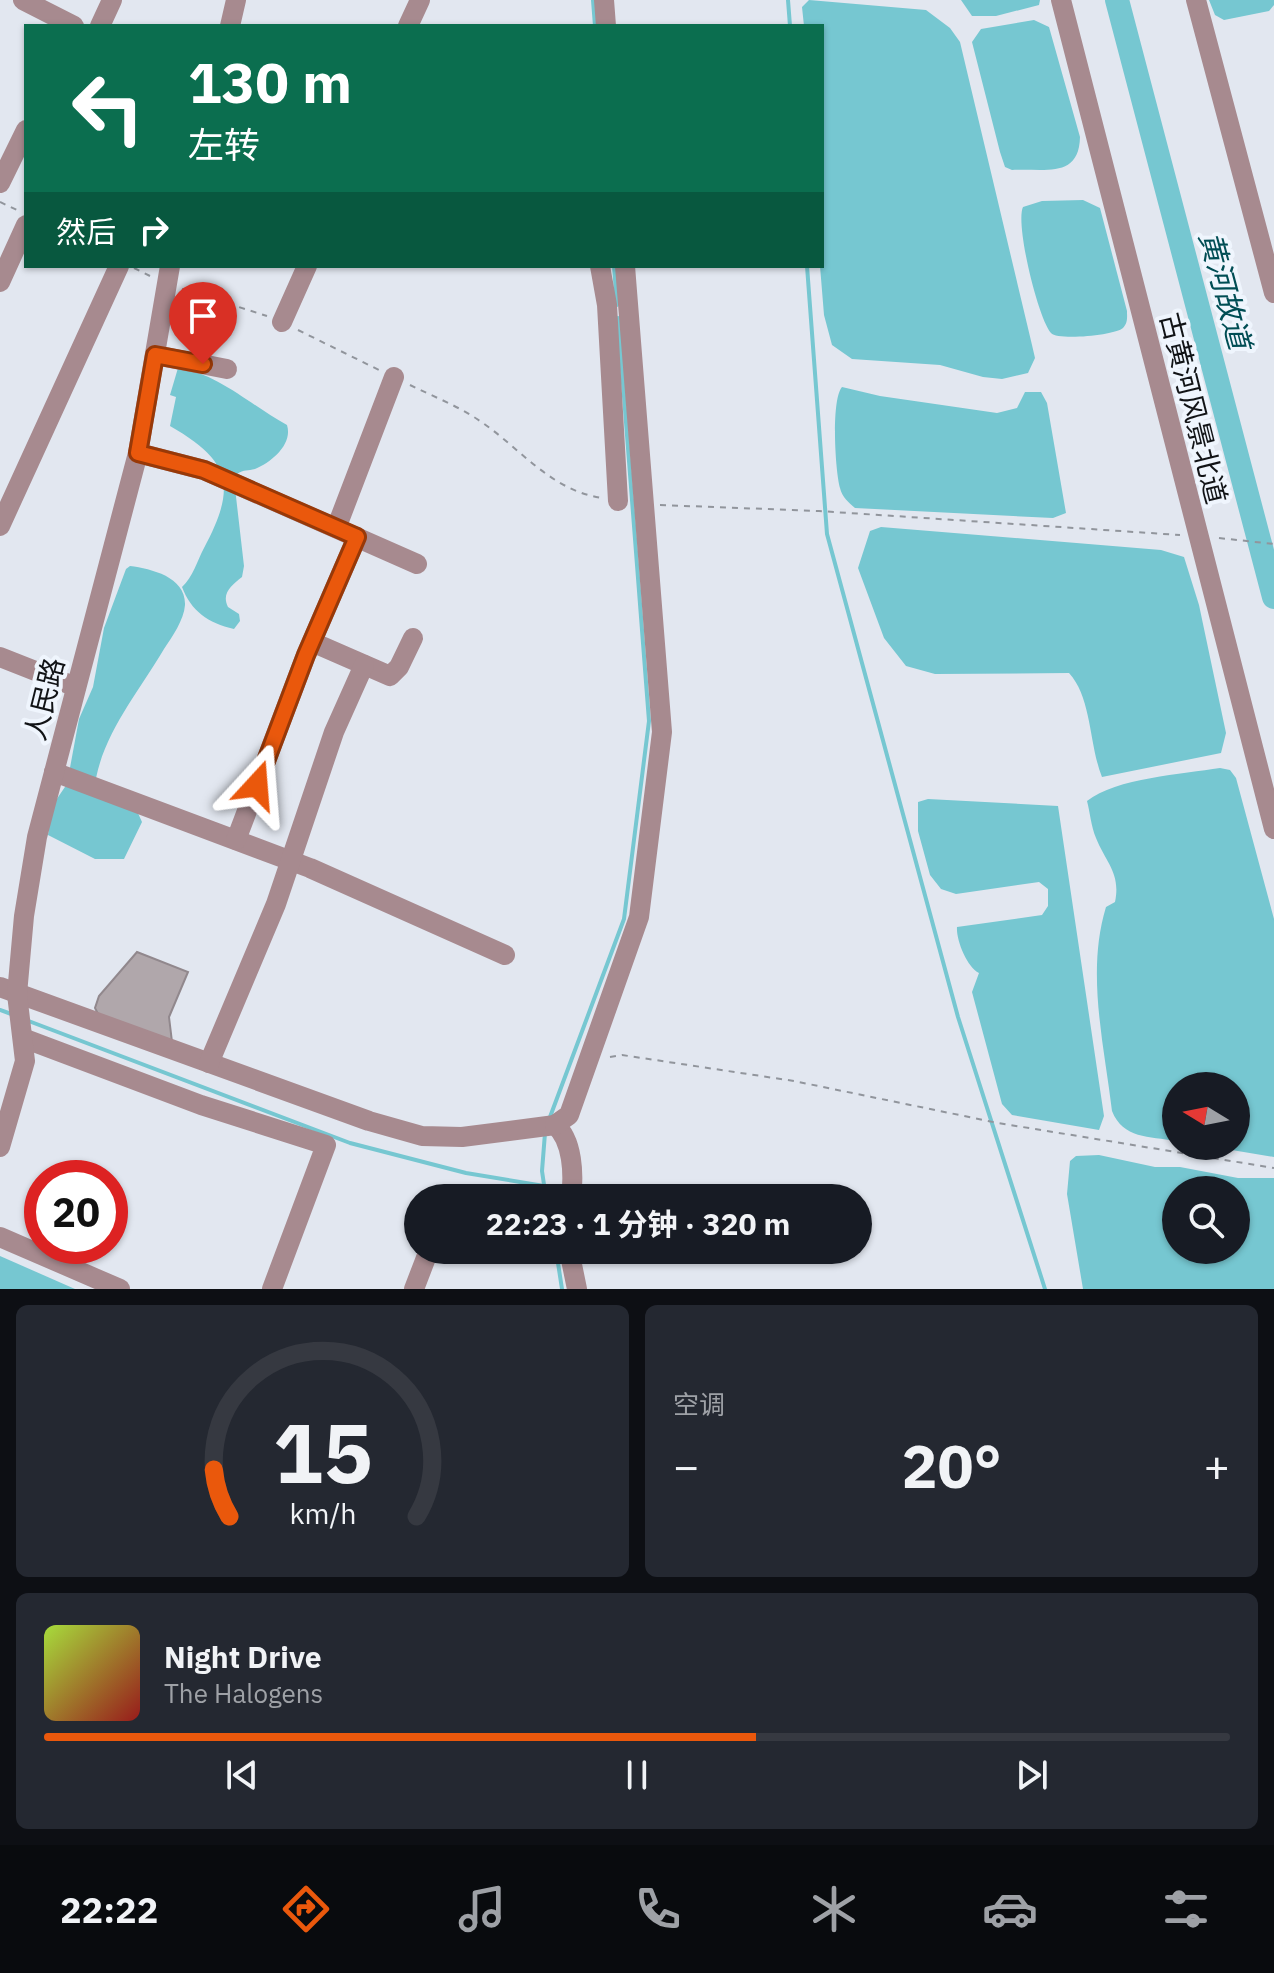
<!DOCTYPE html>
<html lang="zh">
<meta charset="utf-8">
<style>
body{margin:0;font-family:"IBM Plex Sans","Noto Sans SC",sans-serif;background:#242831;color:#f1f3f6;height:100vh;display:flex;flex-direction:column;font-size:30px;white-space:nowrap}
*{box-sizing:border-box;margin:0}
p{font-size:26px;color:#9ea1a6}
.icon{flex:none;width:44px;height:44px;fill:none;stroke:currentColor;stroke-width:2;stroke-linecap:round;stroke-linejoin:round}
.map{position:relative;height:1289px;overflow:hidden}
.details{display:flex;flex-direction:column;gap:16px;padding:16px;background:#0d0f14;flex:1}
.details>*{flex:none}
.hud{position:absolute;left:24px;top:24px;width:800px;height:244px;border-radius:0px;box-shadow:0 2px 6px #0004;background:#0b6e4f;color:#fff;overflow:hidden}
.needle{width:52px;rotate:280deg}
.tools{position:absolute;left:1162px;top:1072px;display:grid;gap:16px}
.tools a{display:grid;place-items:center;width:88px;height:88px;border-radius:50%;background:#171b24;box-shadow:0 2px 6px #0004;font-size:40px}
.speed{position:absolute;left:24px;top:1160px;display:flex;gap:16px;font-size:40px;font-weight:700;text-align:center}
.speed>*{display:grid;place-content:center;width:104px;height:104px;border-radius:50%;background:#171b24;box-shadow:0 2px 6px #0004;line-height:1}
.speed .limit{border:12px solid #d22;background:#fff;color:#111}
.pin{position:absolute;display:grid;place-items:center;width:68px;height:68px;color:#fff;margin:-82px -34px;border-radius:50% 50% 50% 0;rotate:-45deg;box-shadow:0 0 8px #0007}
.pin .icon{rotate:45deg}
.me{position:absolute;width:88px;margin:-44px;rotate:19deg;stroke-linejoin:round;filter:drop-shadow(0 0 6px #0008)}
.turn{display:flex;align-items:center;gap:28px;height:168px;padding:0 32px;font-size:36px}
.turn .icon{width:104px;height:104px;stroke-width:2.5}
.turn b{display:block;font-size:56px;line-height:68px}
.then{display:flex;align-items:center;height:76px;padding:0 32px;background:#0003;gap:16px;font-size:30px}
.big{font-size:60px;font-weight:700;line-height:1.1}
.details .card{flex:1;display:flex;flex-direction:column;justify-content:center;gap:12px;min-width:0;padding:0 28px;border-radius:12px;background:#242831}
.details .dial{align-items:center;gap:0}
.dial svg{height:208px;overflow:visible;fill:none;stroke:#363941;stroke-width:7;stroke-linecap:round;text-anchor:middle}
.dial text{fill:#f1f3f6;stroke:none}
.song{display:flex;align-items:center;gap:24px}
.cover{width:96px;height:96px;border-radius:12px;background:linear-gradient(135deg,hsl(80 70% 55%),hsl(0 70% 35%))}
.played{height:8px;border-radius:4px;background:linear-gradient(90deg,#ea580c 60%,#363941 60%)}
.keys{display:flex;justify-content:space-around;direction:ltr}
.heat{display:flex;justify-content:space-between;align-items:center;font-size:44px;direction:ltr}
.details .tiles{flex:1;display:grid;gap:16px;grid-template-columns:1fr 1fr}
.card:last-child{grid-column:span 2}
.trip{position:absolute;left:404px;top:1184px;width:468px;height:80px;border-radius:40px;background:#171b24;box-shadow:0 2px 6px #0004;font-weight:700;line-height:80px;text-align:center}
.dock{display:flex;height:128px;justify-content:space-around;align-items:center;background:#090b0e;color:#9ea1a6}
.dock .icon{width:56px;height:56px}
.dock .on{color:#ea580c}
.dock b{font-size:36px;color:#f1f3f6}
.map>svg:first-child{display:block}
.water{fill:#76c7d1;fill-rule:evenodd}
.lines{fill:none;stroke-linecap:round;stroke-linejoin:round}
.stream{stroke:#76c7d1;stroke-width:4}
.river{stroke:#76c7d1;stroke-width:24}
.building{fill:#b0a7ab;stroke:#91888d;stroke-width:2}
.path{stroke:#91959c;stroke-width:2;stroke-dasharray:6 6;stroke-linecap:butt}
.minor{stroke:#a78a8f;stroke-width:20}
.route-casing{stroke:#983908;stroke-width:20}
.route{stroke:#ea580c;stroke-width:14}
.labels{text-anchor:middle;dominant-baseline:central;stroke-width:8;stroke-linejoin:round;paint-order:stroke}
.street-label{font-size:28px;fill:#111316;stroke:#eff5fd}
.water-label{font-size:30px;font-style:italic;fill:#004d54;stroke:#eff5fd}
</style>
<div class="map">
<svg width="1274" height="1289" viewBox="0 0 1274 1289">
<rect width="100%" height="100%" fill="#e2e7f0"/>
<g class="water">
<polygon points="809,0 926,10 950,28 960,42 1032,345 1035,358 1028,373 1002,379 983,377 940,365 852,359 832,345 824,315 820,266 822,26 804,26 802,7"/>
<polygon points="961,0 1040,0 1039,5 996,16 972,16"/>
<polygon points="1209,0 1274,0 1274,5 1269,11 1224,20 1215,15"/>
<path d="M 1034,20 L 1049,27 L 1080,137 C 1079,179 1045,168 1012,170 L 1005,167 L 1000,152 L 972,42 L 981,29 Z"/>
<path d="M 1083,200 L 1100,208 L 1127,311 C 1127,317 1128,323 1123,328 C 1116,335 1058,341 1051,333 C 1038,318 1015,224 1023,207 L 1042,201 Z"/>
<path d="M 178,368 C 218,373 253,407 287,425 C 293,444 272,462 255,469 C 248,471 244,469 237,474 L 235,488 L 244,566 L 242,577 C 232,585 221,593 228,607 L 239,614 L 240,621 L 234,629 C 208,623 191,611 182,587 C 193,577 197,561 204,548 C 237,486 231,461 170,426 L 176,397 L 170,395 Z"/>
<path d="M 842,387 L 880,396 L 997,413 L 1017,408 L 1025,392 L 1041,392 L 1047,403 L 1066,513 L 1053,518 L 855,508 C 849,503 842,497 840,488 C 835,470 831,400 842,387 Z"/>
<path d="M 881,527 L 1161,550 L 1184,557 L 1199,605 L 1226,733 L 1221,753 L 1102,777 C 1089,745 1092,698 1069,673 L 935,674 L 906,666 L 884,638 L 858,568 L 870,531 Z"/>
<path d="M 130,566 C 152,569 186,577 185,605 C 184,620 172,637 164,649 C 137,695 99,738 94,792 L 137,811 L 142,822 L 124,859 L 95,859 L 48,835 L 52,806 L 67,784 L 79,719 L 93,687 L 104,628 L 126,569 Z"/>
<path d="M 1220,768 L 1230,770 L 1236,778 L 1274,919 L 1274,1157 L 1208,1146 L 1236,1146 L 1236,1086 L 1176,1086 L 1176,1141 C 1149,1136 1123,1139 1112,1111 C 1104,1044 1086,972 1106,907 L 1115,902 C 1121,873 1106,863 1096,838 C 1091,826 1090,812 1087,801 C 1116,778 1183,774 1220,768 Z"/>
<path d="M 928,799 L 1058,806 L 1104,1116 L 1099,1130 L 1012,1115 L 1002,1104 L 972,992 L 979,973 C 967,967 956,940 957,927 L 1042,915 L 1048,906 L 1048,889 L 1039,882 L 956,894 L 941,889 L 930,875 L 918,831 L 918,802 Z"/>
<path d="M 1099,1155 L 1155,1167 L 1180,1167 L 1238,1178 L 1274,1178 L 1274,1289 L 1083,1289 L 1067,1194 L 1070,1161 L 1076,1156 ZM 1176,1190 L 1236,1190 L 1236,1250 L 1176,1250 Z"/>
<polygon points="0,1256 75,1289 0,1289"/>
</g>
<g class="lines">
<g class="stream">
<polyline points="593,0 595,26"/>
<polyline points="788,0 790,26"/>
<polyline points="614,266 617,305"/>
<polyline points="807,266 827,534 958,1017 1045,1289"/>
<polyline points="0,1010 14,1015"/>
<polyline points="26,1020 350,1143 466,1173 544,1186"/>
<polyline points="550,1117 624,919 649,721 618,318"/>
<polyline points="545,1133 542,1171 546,1198"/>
<polyline points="556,1250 562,1289"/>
</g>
<polyline class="river" points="1117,0 1274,597"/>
</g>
<polygon class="building" points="137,952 188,972 169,1017 172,1042 98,1014 95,1008 99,996"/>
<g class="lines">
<g class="path">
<polyline points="0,202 17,210"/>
<polyline points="134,268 150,276"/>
<polyline points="182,289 267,316"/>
<polyline points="298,330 379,370"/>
<path d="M 410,385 C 432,396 456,405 477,419 C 520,447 549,490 602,498"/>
<polyline points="660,505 819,511 1180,535"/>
<polyline points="1219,538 1274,544"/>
<polyline points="610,1057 622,1055 794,1081 998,1123 1274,1168"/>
</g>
<g class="minor">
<polyline points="23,0 74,26"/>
<polyline points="604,0 606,26"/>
<polyline points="1061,0 1274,829"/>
<polyline points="1196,0 1274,293"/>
<polyline points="100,26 112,0"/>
<polyline points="230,26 236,0"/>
<polyline points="408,26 420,0"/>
<polyline points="0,183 26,130"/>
<polyline points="600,266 607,305 618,501"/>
<polyline points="0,282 26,225"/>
<polyline points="282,322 307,266"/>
<polyline points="155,355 227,369"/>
<polyline points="138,453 204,470 417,564"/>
<polyline points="0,526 119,266"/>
<polyline points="337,526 394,377"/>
<polyline points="312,642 390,676 399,667 413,638"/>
<polyline points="0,657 76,687"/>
<polyline points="54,772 310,868 505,955"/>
<polyline points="236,840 306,655 357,537"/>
<path d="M 0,987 L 369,1121 L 422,1136 L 462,1137 L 555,1125 C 573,1140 574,1175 571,1198"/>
<polyline points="23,1038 201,1105 326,1145 272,1289"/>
<polyline points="209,1063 276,904 334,732 364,665"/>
<polyline points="555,1125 569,1115 639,917 662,732 625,266"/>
<polyline points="0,1147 25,1061 17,994 24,916 37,837 138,453 170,266"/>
<polyline points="0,1237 120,1289"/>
<polyline points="569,1250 577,1289"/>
<polyline points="414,1289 429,1250"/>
</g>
</g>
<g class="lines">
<g class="route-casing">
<polyline id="route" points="203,364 155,355 138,453 204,470 357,537 306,655 257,785"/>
</g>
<use href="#route" class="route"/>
</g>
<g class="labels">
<g class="street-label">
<text transform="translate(1194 408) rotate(76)">古黄河风景北道</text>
<text transform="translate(44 699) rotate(-76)">人民路</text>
</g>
<g class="water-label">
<text transform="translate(1226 290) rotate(75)">黄河故道</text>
</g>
</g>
</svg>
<div class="tools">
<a><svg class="needle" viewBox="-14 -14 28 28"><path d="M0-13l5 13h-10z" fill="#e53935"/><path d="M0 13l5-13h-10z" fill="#9ea1a6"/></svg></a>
<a><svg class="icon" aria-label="search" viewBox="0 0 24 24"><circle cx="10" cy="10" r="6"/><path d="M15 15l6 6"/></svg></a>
</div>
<div class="speed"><div class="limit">20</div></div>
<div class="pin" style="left:203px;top:364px;background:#d93025"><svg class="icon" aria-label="arrive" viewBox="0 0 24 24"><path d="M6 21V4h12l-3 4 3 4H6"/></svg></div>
<svg class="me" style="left:257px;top:785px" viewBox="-20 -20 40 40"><path d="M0-17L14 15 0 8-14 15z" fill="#ea580c" stroke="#fff" stroke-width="4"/></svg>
<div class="trip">22:23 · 1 分钟 · 320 m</div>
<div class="hud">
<div class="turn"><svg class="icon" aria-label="left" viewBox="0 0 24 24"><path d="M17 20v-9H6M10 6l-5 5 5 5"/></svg><div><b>130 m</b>左转</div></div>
<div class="then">然后<svg class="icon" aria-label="right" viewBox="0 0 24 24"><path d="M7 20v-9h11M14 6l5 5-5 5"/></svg></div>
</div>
</div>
<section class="details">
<div class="tiles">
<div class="card dial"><svg viewBox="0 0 100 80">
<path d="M14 69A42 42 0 1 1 86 69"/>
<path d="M14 69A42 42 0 0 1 8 51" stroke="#ea580c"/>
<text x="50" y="56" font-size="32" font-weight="700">15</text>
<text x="50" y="72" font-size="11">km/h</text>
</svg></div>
<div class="card"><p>空调</p>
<div class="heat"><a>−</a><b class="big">20°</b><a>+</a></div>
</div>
<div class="card">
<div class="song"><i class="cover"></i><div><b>Night Drive</b><p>The Halogens</p></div></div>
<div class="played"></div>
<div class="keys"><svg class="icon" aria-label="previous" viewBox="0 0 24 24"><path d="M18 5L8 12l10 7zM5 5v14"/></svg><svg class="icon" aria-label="pause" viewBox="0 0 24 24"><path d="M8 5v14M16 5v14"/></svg><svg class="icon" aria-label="next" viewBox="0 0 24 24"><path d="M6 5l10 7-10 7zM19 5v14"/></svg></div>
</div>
</div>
</section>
<nav class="dock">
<b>22:22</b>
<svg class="icon on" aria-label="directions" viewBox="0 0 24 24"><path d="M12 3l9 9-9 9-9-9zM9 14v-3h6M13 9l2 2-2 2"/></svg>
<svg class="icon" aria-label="music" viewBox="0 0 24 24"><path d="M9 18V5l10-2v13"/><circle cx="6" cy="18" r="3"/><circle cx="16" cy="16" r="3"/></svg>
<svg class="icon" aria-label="phone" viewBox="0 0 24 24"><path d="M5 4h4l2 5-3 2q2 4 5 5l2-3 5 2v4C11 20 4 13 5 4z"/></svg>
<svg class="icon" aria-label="climate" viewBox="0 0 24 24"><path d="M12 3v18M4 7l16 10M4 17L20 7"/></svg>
<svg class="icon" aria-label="car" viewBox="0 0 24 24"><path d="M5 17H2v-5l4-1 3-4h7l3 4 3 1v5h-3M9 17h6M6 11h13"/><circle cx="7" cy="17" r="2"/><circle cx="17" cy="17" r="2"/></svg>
<svg class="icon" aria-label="filters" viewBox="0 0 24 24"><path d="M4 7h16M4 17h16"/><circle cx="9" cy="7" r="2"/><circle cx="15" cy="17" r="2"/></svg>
</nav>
